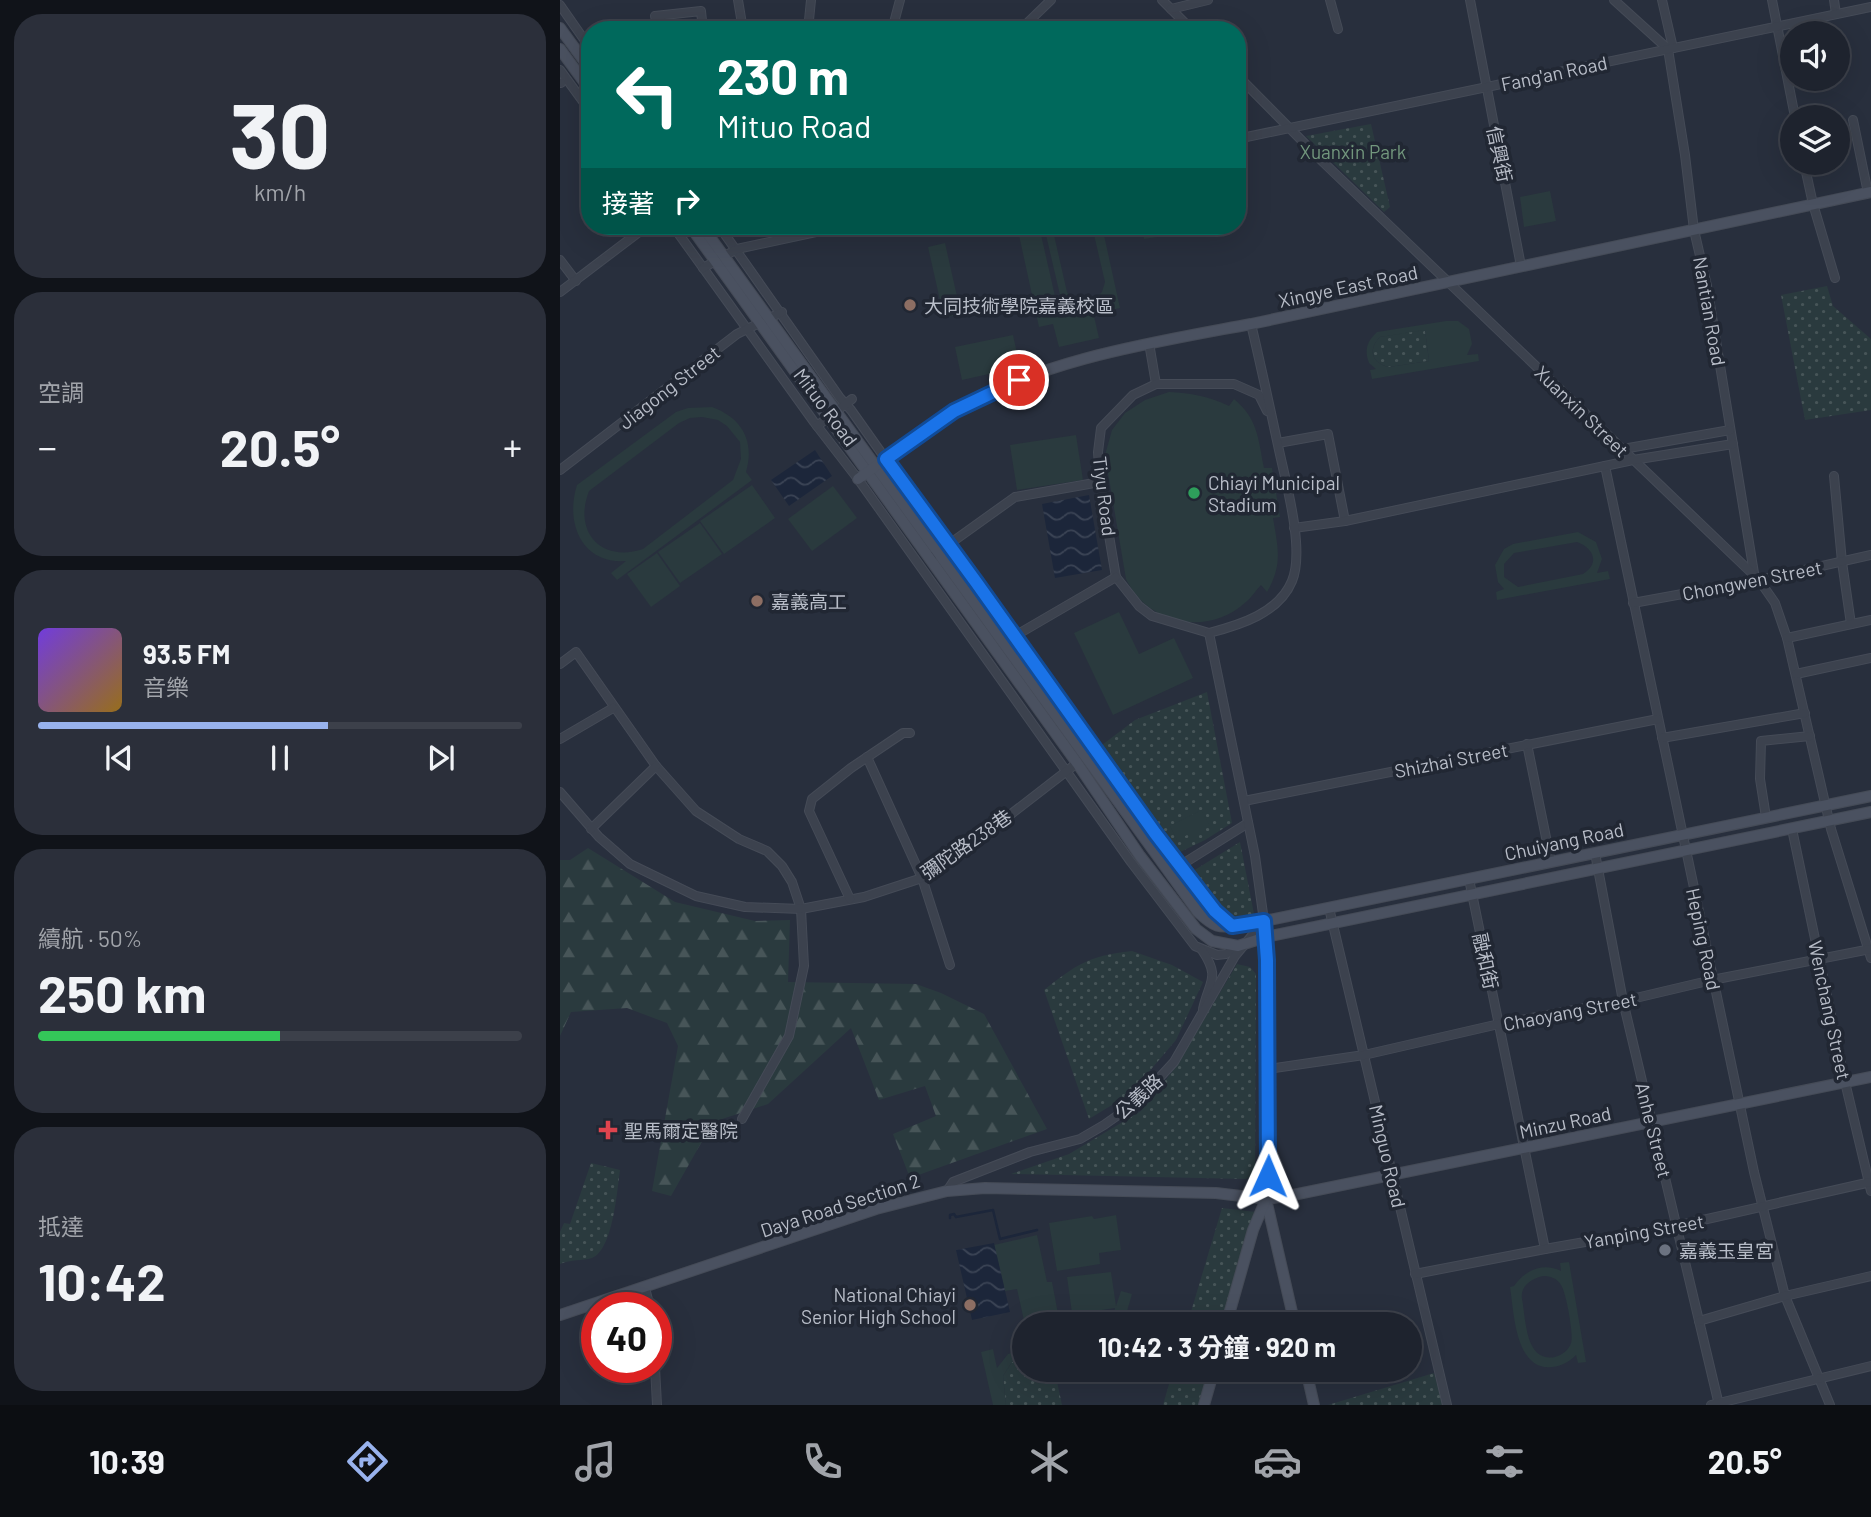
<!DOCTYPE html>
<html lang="zh-TW">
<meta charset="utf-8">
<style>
body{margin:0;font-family:Barlow,"Noto Sans TC",sans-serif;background:#2b2f3a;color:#f1f3f6;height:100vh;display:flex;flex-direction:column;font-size:26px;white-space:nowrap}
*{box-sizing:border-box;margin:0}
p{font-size:23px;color:#a1a4aa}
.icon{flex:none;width:38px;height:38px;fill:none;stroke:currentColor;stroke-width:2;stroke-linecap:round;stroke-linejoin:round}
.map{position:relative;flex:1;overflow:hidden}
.panel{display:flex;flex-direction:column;gap:14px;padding:14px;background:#101319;width:560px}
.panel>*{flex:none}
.top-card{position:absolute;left:21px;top:21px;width:665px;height:214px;border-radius:28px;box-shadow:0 7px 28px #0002,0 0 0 2px #3c404a;background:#00695c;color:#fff;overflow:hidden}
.fabs{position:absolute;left:1220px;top:21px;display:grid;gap:14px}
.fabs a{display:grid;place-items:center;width:70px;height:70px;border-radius:50%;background:#1e232e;box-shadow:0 7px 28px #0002,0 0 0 2px #3c404a;font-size:35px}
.speed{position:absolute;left:21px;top:1292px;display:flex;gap:14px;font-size:35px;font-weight:700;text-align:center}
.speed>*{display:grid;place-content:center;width:91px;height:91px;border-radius:50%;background:#1e232e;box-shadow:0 7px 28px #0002,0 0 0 2px #3c404a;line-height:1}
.speed .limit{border:10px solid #d22;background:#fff;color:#111}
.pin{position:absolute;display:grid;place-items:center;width:60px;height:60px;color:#fff;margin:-30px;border:4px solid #fff;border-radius:50%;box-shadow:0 2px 7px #0007}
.me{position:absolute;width:77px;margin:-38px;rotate:1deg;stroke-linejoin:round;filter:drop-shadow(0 0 5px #0008)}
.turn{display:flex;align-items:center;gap:24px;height:147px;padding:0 21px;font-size:32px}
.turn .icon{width:91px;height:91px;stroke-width:2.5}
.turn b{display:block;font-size:49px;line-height:60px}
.then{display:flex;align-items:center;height:66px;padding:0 21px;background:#0003;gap:14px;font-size:26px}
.big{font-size:52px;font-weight:700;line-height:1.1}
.panel .widget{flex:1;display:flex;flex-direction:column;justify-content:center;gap:10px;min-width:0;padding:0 24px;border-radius:28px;background:#2b2f3a}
.panel .dial{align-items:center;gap:0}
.dial b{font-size:91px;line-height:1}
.song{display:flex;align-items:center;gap:21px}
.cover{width:84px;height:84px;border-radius:10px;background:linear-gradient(135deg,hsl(260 70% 55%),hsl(40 70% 35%))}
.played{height:7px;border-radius:4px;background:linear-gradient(90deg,#98b2ed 60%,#3c404a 60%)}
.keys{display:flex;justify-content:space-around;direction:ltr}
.heat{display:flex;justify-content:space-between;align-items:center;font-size:38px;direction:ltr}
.charge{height:10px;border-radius:5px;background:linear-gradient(90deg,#34c759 50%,#3c404a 0)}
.trip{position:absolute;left:452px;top:1312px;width:410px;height:70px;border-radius:35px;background:#1e232e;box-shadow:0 7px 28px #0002,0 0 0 2px #3c404a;font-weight:700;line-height:70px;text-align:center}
.menu{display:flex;height:112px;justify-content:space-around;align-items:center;background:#0c0e12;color:#a1a4aa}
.menu .icon{width:49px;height:49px}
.menu .active{color:#98b2ed}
.menu b{font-size:32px;color:#f1f3f6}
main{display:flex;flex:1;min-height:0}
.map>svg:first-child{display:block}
.grass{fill:url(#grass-dots)}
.forest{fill:url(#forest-firs)}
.garden{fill:#2a3a3e;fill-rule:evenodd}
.water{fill:url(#water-waves)}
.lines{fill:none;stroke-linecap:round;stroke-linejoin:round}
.stream{stroke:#1c263a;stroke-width:2.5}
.street-casing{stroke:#454b57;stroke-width:10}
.secondary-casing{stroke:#454b57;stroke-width:12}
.street{stroke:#3c424e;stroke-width:8}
.secondary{stroke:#4a5160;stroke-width:10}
.route-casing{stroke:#114b97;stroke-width:18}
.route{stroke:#1a73e8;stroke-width:12}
.education-dot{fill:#8d6e63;stroke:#212733;stroke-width:2.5}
.leisure-dot{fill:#2e9e5b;stroke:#212733;stroke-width:2.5}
.health-dot{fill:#e0444e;stroke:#212733;stroke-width:2.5}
.worship-dot{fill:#6b7280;stroke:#212733;stroke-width:2.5}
.labels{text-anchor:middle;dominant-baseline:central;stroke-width:7;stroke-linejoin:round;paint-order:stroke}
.street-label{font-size:19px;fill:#b8bdc8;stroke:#212733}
.park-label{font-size:19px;fill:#72977d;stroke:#212733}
.poi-label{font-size:19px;fill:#b8bdc8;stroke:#212733;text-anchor:start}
</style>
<main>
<section class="panel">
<div class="widget dial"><b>30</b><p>km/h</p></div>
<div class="widget"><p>空調</p>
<div class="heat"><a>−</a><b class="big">20.5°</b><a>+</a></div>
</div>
<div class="widget">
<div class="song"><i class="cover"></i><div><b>93.5 FM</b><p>音樂</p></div></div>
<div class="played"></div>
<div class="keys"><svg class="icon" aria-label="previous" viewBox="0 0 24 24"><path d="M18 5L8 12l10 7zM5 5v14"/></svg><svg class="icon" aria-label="pause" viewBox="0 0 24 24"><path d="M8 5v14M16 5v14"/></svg><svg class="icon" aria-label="next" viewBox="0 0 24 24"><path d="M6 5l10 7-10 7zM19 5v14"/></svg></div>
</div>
<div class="widget"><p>續航 · 50%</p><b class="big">250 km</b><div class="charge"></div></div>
<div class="widget"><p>抵達</p><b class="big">10:42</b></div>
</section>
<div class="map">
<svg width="1311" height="1405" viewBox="0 0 1311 1405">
<defs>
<pattern id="grass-dots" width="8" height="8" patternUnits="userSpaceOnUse" patternTransform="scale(1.75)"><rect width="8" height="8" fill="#2a3a3e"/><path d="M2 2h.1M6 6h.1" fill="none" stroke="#475558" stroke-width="1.8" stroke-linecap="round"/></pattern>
<pattern id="forest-firs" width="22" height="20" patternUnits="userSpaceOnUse" patternTransform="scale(1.75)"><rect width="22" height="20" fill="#2a3a3e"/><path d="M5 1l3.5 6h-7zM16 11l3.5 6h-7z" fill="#475558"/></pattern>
<pattern id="water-waves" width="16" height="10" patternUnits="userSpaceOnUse" patternTransform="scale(1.75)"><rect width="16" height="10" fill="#1c263a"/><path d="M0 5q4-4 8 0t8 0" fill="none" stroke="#3b4455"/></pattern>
</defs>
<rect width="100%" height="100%" fill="#282f3d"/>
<g class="grass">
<polygon points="811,124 830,207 824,212 746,136"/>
<polygon points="1267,286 1273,306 1311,339 1311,410 1245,420 1221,295"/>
<path d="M 865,329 L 869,361 L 829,367 C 811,363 808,349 820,337 Z"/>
<polygon points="647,692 672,823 645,840 614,855 542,745 575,720"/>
<polygon points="680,842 694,914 666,918 633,871"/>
<path d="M 572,951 L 612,965 L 643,982 L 616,1040 L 570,1094 L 529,1119 L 484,990 C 517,964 528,956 572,951 Z"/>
<polygon points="677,964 690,967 696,974 695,1174 686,1179 451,1174 509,1154 581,1111 615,1068"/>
<path d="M 31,1163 L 60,1170 C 57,1191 53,1250 32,1258 C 22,1261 11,1259 0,1264 L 0,1232 L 4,1223 L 10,1224 Z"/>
<polygon points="662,1208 696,1212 664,1325 627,1325"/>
<polygon points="464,1358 464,1370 492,1370 496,1377 502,1405 446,1405 443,1376 452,1362"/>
<polygon points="613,1370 650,1370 640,1405 603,1405"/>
<polygon points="874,1373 883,1405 768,1405"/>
</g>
<polygon class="forest" points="28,848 115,902 195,921 230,920 228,982 356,984 381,993 424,1014 487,1129 350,1178 333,1134 376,1116 365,1086 319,1100 291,1028 208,1104 153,1122 111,1196 92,1191 118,1046 107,1023 67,1008 11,1012 0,1036 0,860 10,860"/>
<g class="garden">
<polygon points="990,191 996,221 964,227 960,197"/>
<polygon points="457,226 479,226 500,318 533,312 539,338 499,347 493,324 479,327"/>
<path d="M 488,226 L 497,226 L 494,235 L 507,292 C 513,301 523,303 533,301 L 542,292 L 545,282 L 532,226 L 542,226 L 560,308 L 551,310 L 548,298 C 533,316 514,313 500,295 L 486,235 Z"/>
<polygon points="582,226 637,226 638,231 584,239"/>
<polygon points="385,243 401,314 384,318 368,247"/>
<path d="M 886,321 L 898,321 L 909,329 L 912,344 L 907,355 L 918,354 L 919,361 L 812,379 L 810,370 L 816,369 L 809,363 C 804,350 807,341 817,332 ZM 865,330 L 869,361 L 829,367 C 811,363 808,349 820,337 Z"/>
<polygon points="453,335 460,367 402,380 395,347"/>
<path d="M 609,392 C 631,393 648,396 669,406 L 674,399 C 698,419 698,438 704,468 L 712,468 L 720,517 L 713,518 C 718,548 723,564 707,592 L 701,585 C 696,590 692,597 686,602 C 648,637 588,625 566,579 L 545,455 L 552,430 L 565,413 L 585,400 Z"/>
<path d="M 152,407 C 182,418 195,441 186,472 L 192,480 L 57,580 L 51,573 L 66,561 C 21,564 5,522 17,485 L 116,412 L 128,408 ZM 142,417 L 158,420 L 167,426 L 180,442 L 181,459 L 173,480 L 83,549 C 41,563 13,532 29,491 L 119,423 L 130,418 Z"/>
<polygon points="516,435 523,480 457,490 450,445"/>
<polygon points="192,485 215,518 164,554 140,521"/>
<polygon points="273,486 297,518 252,551 228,519"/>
<polygon points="140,523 162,554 120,583 98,552"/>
<path d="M 1018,532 L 1036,542 L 1042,559 L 1037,573 L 1048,571 L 1050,579 L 937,600 L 936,592 L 944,589 L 938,582 L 935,565 L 944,549 L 953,544 ZM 1017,542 C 1034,548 1040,564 1023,574 L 958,587 L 944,577 L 944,564 L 954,553 Z"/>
<polygon points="97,553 120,586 91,607 67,574"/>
<polygon points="559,612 579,654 614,638 633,678 553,715 514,633"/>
<polygon points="641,810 649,824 617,840 610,826"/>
<polygon points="556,1215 561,1250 539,1253 540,1264 497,1271 489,1223 532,1216 534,1219"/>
<path d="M 477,1235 L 487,1282 L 492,1282 L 499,1319 C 491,1328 476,1325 465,1325 L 457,1289 L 445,1291 L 434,1245 Z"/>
<path d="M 1009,1262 L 1026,1362 L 1018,1363 L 1016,1355 C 1009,1362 1002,1366 992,1367 C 955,1371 954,1312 950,1287 L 954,1286 C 965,1270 983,1262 1001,1271 L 1000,1263 ZM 983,1276 C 990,1276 997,1278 1001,1285 C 1006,1292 1014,1335 1011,1343 C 1009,1350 1002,1355 995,1357 C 965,1363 966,1319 962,1299 C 960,1286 971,1279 983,1276 Z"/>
<polygon points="551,1272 556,1306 561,1291 572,1294 563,1325 552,1323 555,1308 542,1310 544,1325 524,1325 523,1312 512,1313 507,1277"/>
<polygon points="433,1349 437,1368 448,1354 464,1350 464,1358 452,1362 443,1376 446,1405 433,1405 421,1352"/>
</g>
<g class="water">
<polygon points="255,450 272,476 229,506 211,480"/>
<polygon points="529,495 542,570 495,578 482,504"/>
<polygon points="434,1243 450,1312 412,1320 396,1250"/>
</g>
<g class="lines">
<polyline class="stream" points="390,1218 390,1215 394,1214 396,1217 433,1210 440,1239 477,1230"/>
<g class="street-casing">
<g id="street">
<polyline points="178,0 183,30"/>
<polyline points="602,0 632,30"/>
<polyline points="770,0 778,29"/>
<polyline points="910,0 961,266"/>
<polyline points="1054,0 1108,49 1125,155 1134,230 1147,286 1194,573"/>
<polyline points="1102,0 1113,48"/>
<polyline points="1212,0 1235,117"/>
<polyline points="1274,0 1276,14"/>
<polyline points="0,5 30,48"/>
<polyline points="611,9 648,0"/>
<polyline points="380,28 388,30"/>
<polyline points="98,30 95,16 141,11 143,30"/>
<polyline points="248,30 251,0"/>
<polyline points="332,30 340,0"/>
<polyline points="460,30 491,0"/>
<polyline points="0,70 30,111"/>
<polyline points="677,75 763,162 1199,580 1215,603 1227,638 1271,829 1311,958"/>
<polyline points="0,83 1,83"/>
<polyline points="1293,120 1308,193"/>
<polyline points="677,139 1311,7"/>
<polyline points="1244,163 1253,204 1275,278"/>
<polyline points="113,226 254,422 298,479 571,862 635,946 657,955 666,954 678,946"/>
<polyline points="159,226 280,398 291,410 337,475 412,576 595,833 655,911 672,926"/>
<polyline points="235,229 235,226"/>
<polyline points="0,260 16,281"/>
<polyline points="143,268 177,249 284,226"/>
<polyline points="0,292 87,226"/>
<polyline points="589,343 596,384"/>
<polyline points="257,426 292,399"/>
<polyline points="718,443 768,434 785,521"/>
<polyline points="1063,449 1170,430"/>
<polyline points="1045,466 1194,1172 1225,1296 1270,1405"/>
<polyline points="0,470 177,334 222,312"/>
<polyline points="1274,476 1282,562 1291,624"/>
<polyline points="734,528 785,521 1073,460 1173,444"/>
<polyline points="374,555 455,497 540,482"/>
<polyline points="1073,603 1199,580 1311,555"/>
<polyline points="649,633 592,616 579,606 556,577 540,482 538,452 541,428 573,395 596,384 674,384 699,395 707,411"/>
<polyline points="453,637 556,577"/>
<polyline points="1227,638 1311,620"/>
<polyline points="0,664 16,652 96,766 136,811 179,839 207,851 222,866 232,882 241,909 244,966 229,1036 182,1119"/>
<polyline points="1236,674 1311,658"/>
<polyline points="1102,738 1245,713"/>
<polyline points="0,739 53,708"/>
<polyline points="967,744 991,862"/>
<polyline points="307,757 362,878 390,965"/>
<polyline points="0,792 39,837 70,864 136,896 185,907 241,909 304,897 362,878 415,842 517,763"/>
<polyline points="684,801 1098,719"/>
<polyline points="1206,817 1200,779 1201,741 1250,736"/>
<polyline points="31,829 96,766"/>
<polyline points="1232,829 1285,1082 1311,1191"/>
<polyline points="1035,853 1063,1001 1159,1405"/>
<polyline points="621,865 688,823"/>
<polyline points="909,879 985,1249"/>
<polyline points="290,899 249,811 252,799 291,768 343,733 350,733"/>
<polyline points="769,908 887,1405"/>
<path d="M 642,950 C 661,978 649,981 643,1009"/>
<polyline points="708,1069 804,1055 939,1024 1063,1001 1152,980 1311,949"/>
<path d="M 387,1191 L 393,1182 L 470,1152 L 520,1139 L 544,1125 L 578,1101 L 614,1062 L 675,956 L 704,921 L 695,856 L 649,633 C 680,625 719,613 732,581 C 745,550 726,483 719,450 C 710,408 701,366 691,324"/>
<polyline points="855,1274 985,1249 1116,1226 1311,1182"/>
<polyline points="85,1288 90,1307"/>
<polyline points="1139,1321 1225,1296 1311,1276"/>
<polyline points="95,1367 97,1405"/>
<polyline points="1151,1405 1311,1366"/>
</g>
</g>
<g class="secondary-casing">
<g id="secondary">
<polyline points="0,28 30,69"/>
<polyline points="0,49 30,90"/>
<polyline points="130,226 517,763 580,856 636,929 652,941 678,946 706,937 1311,812"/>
<path d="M 142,226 L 638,912 C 658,931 660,927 685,925 L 1311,796"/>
<path d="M 298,479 C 330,456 361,431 394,411 C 484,359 590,343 691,324 L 1311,192"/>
<polyline points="706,1199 735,1325"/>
<polyline points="0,1315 316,1209 387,1191 425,1188 656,1193 706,1199 728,1196 1311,1077"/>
<polyline points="666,1325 693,1230 706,1199 708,1063 705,931"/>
<polyline points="746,1370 754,1405"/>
<polyline points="644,1405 654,1370"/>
</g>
</g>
<use href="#street" class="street"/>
<use href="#secondary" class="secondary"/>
</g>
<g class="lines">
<g class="route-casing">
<polyline id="route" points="459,380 394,411 326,459 416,582 595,833 655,911 672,926 704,921 707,960 708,1176"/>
</g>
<use href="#route" class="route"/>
</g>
<g class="education-dot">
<circle cx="350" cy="305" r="7"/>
<circle cx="197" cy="601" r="7"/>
<circle cx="410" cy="1305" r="7"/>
</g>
<circle class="leisure-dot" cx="634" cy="493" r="7"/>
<path class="health-dot" d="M44.5 1119.5h7v7h7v7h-7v7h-7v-7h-7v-7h7z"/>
<circle class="worship-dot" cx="1105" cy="1250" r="7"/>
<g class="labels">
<g class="street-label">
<text transform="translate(994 73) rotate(-12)">Fang'an Road</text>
<text transform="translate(940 154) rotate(78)">信興街</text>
<text transform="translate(788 286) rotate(-12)">Xingye East Road</text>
<text transform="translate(1150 311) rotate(80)">Nantian Road</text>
<text transform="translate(109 387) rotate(-38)">Jiagong Street</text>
<text transform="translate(266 407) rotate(53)">Mituo Road</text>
<text transform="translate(1022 411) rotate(44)">Xuanxin Street</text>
<text transform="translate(545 496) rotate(83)">Tiyu Road</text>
<text transform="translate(1192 580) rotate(-11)">Chongwen Street</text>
<text transform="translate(891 760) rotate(-11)">Shizhai Street</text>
<text transform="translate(1004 841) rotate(-12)">Chuiyang Road</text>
<text transform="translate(406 844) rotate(-35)">彌陀路238巷</text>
<text transform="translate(1144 939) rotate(78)">Heping Road</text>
<text transform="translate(926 961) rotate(78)">融和街</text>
<text transform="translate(1270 1010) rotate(78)">Wenchang Street</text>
<text transform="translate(1010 1011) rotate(-11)">Chaoyang Street</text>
<text transform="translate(578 1096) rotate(-42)">公義路</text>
<text transform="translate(1005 1122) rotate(-12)">Minzu Road</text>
<text transform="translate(1094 1130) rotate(76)">Anhe Street</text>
<text transform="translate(828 1156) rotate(77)">Minguo Road</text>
<text transform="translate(280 1205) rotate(-18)">Daya Road Section 2</text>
<text transform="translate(1084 1231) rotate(-10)">Yanping Street</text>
</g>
<g class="park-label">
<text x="793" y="151">Xuanxin Park</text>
</g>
<g class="poi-label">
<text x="364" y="305">大同技術學院嘉義校區</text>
<text x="648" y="482">Chiayi Municipal<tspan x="648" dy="22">Stadium</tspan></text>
<text x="211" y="601">嘉義高工</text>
<text x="64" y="1130">聖馬爾定醫院</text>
<text x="1119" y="1250">嘉義玉皇宮</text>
<text x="396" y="1294" text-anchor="end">National Chiayi<tspan x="396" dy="22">Senior High School</tspan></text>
</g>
</g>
</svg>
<div class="fabs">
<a><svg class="icon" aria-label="sound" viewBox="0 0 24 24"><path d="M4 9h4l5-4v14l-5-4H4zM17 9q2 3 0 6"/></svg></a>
<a><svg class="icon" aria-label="layers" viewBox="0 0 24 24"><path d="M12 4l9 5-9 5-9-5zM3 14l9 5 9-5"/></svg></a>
</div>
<div class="speed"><div class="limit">40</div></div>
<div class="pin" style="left:459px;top:380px;background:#d93025"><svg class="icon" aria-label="arrive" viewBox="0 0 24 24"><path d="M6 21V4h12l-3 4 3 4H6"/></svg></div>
<svg class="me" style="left:708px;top:1176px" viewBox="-20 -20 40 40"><path d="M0-17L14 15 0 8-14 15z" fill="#1a73e8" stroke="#fff" stroke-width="4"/></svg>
<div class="trip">10:42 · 3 分鐘 · 920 m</div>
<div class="top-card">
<div class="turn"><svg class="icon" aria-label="left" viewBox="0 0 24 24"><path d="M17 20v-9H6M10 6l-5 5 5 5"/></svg><div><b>230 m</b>Mituo Road</div></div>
<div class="then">接著<svg class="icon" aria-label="right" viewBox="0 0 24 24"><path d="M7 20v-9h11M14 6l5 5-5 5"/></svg></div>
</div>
</div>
</main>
<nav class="menu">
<b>10:39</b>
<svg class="icon active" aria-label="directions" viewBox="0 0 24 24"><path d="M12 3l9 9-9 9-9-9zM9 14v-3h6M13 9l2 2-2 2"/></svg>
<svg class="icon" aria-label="music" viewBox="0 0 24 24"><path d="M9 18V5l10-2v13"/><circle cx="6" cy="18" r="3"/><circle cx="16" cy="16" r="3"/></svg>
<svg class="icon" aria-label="phone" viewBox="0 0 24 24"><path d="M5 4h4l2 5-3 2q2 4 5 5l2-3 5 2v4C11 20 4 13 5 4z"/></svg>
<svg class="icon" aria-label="climate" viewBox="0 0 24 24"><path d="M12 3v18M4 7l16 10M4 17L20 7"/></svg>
<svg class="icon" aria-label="car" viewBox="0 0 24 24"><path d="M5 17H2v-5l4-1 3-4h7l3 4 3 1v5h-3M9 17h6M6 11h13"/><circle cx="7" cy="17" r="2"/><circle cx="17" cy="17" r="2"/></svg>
<svg class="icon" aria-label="filters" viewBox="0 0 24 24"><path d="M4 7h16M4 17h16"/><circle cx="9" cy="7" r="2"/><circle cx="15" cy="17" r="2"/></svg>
<b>20.5°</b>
</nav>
